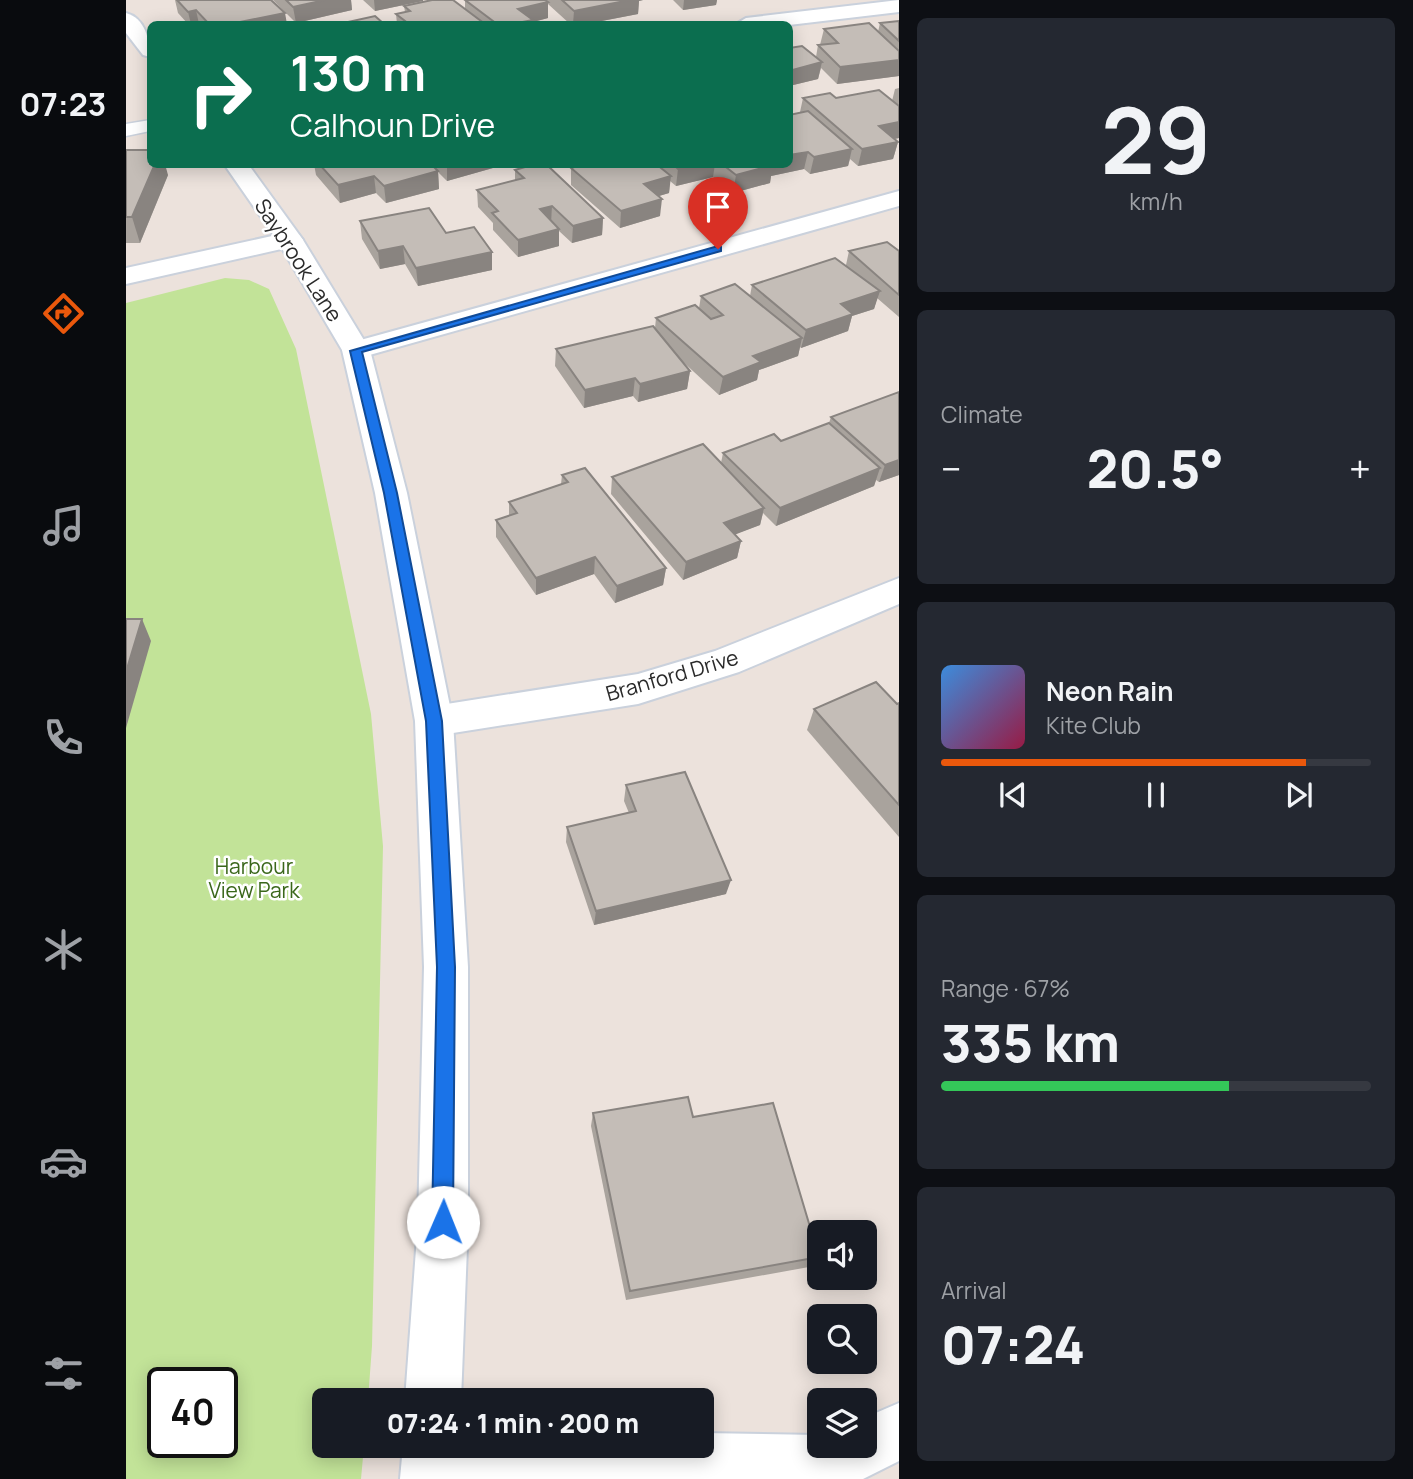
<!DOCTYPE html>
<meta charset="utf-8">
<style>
body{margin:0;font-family:Manrope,sans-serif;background:#242831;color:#f1f3f6;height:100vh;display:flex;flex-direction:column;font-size:26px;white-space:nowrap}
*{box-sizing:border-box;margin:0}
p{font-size:23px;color:#9ea1a6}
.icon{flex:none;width:38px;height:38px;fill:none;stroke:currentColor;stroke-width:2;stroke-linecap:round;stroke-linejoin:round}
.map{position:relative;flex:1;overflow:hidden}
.sheet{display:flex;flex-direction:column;gap:18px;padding:18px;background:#0d0f14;width:514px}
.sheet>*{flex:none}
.hud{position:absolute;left:21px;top:21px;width:646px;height:147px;border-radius:10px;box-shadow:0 4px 18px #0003;background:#0b6e4f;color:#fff;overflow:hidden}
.fabs{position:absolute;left:681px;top:1220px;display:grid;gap:14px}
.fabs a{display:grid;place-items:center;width:70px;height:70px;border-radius:10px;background:#171b24;box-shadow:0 4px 18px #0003;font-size:35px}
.speed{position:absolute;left:21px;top:1367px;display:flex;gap:14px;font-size:35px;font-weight:700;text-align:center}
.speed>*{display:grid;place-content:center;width:91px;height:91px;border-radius:50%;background:#171b24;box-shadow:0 4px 18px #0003;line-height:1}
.speed .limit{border:4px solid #111;border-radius:10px;background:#fff;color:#111}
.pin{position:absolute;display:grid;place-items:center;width:60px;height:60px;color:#fff;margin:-72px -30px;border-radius:50% 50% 50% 0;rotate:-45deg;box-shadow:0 0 7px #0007}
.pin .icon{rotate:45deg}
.me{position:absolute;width:77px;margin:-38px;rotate:1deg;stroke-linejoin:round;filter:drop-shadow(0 0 5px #0008)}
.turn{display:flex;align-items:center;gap:24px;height:147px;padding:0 28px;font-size:32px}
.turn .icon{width:91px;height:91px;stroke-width:2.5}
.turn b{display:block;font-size:49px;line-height:60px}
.big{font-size:52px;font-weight:800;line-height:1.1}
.sheet .tile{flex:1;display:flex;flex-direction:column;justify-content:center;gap:10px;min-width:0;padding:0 24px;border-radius:10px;background:#242831}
.sheet .dial{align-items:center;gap:0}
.dial b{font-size:91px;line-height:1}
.song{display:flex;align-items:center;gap:21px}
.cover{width:84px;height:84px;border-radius:10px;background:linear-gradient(135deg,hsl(210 70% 55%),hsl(340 70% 35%))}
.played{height:7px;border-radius:4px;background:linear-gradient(90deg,#ea580c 85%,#363941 85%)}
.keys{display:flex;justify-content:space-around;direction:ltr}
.heat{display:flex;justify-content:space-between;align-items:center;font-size:38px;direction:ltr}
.charge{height:10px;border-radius:5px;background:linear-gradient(90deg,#34c759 67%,#363941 0)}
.trip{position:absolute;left:186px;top:1388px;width:402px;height:70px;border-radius:10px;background:#171b24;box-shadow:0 4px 18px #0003;font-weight:800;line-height:70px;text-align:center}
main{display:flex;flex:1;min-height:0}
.tab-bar{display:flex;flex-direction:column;width:126px;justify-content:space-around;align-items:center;background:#090b0e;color:#9ea1a6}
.tab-bar .icon{width:49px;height:49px}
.tab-bar .on{color:#ea580c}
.tab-bar b{font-size:32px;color:#f1f3f6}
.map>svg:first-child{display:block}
.green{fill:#c2e398;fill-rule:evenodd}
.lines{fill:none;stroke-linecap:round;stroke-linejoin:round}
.service-casing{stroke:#cad1dc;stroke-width:3}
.minor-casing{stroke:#cad1dc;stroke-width:4}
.tertiary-casing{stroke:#cad1dc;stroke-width:4}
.service{fill:#fff;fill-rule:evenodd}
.minor{fill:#fff;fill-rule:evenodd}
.tertiary{fill:#fff;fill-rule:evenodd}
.wall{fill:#a9a39d}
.shaded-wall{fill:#898480}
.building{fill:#c4bdb7;stroke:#898480;stroke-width:2}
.route{fill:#1a73e8;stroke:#114b97;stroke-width:2}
.labels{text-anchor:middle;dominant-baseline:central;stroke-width:5;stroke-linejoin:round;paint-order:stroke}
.street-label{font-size:21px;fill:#2a2a2a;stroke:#fff}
.park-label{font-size:21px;fill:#3a671a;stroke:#fff}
</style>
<main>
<nav class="tab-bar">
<b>07:23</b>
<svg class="icon on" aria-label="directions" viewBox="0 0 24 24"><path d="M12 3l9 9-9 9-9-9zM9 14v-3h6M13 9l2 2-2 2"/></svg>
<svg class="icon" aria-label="music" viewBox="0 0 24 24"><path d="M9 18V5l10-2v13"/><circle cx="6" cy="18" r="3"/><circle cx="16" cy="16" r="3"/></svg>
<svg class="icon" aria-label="phone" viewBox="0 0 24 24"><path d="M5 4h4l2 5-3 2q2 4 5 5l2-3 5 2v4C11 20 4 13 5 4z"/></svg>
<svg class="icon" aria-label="climate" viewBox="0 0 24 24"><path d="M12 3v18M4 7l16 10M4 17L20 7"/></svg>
<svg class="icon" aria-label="car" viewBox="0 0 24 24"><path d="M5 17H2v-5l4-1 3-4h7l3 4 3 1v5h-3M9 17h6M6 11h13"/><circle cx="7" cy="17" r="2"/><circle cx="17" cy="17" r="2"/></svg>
<svg class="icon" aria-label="filters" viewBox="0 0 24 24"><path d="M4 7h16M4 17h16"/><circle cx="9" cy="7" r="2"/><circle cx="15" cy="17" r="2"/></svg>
</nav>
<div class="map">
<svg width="773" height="1479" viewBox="0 0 773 1479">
<rect width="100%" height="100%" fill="#ece2dc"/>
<path class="green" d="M 99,278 L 123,280 L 143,289 L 170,349 L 245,714 L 257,846 L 246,1346 L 242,1400 L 198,1400 L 198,1446 L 238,1446 L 235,1479 L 0,1479 L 0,303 ZM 37,1382 L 96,1382 L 96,1442 L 37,1442 Z"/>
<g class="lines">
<g class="service-casing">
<polygon id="service" points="24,120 24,131 0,136 0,124"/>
</g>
<g class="minor-casing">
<g id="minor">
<polygon points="773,0 773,12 663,25 610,24 620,18"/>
<polygon points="773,191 773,206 240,356 230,359 220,356 216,350 220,344"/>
<polygon points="164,232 173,235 177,240 173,245 0,284 0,268"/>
<polygon points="773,578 773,604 613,672 512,704 308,736 295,732 289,721 295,710 308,706 512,674 589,651"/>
<polygon points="773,1403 773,1461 737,1479 293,1479 284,1475 276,1455 279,1446 576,1446 576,1433 693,1435 693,1446 738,1446 738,1418"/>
</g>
</g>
<g class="tertiary-casing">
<g id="tertiary">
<path d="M 0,13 C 19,18 24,40 24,57 L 17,55 L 0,33 Z"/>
<polygon points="98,164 122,164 177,240 244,350 281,493 327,721 342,967 342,1222 335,1400 279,1400 292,1222 298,967 289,721 249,493 216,350 151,240"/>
<polygon points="277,1446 333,1446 332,1479 274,1479"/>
</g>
</g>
<use href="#service" class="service"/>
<use href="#minor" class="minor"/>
<use href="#tertiary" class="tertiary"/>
</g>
<g class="wall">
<polygon points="49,0 145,0 161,24 62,24 52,13"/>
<polygon points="147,0 225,0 226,10 170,23"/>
<polygon points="237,0 297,0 297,1 249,11"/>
<polygon points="339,0 517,0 513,1 512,14 460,24 444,24 422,4 422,18 407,22 407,24 271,24 270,14 279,12 278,6 339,9"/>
<polygon points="547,0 591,0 590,5 557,10"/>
<polygon points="773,21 773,76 711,84 695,68 692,79 663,86 663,48 690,57 692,45 694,45 698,29 752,32 754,23"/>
<polygon points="773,88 773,138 768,139 772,142 767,159 732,166 724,159 722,166 684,174 678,169 645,176 644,183 607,193 587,177 550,186 544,181 543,193 533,196 534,216 494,228 445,185 445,168 534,167 534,164 663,164 677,98 766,101 769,89"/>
<polygon points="0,150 42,175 14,243 0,243"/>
<polygon points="188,164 381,164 321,181 312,172 313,189 260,203 250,193 214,203 190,175"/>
<polygon points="389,170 477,218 476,235 446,243 433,231 433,246 392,257 367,230 367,223 352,207 351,190 389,180"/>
<polygon points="234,221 320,233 366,270 292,286 279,264 254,269 236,239"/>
<polygon points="723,251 773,251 773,317 751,298 748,309 726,316 722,331 675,348 674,347 672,356 633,370 631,380 593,395 555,360 564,371 561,389 512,402 507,396 458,408 429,366 430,349 529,328 530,318 573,308 575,296 624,296 626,285 720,265"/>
<polygon points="773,392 773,475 753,482 750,480 748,486 650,526 637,513 634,525 609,534 615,541 611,558 557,580 485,494 486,477 595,463 597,453 655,441 703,423 705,417"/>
<polygon points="436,475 540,568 537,585 489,603 468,574 410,595 370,537 370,520 383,516 383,502 435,484"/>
<polygon points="773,703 773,837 681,730 688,709"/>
<polygon points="500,785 600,894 468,925 440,842 441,827 503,813 498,801"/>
<polygon points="467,1113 567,1117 693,1257 683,1267 500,1300 465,1126"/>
</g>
<g class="shaded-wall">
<polygon points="199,0 225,0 226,10 170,23 167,7"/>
<polygon points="248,0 297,0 297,1 249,11"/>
<polygon points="504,0 517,0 513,1 512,14 460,24 447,24 448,11"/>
<polygon points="558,0 591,0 590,5 557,10"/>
<polygon points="422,2 422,18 407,22 407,24 386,24 392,9"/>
<polygon points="70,10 73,24 65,24 62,12"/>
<polygon points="159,13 161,24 104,24"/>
<polygon points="773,60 773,76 711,84 714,67"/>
<polygon points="696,62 692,79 663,86 663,71"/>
<polygon points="773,122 773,138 748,143 753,126"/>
<polygon points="772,142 767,159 732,166 736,149"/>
<polygon points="726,149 722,166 684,174 688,157"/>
<polygon points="682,152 678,169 645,176 644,183 607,193 610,175 645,164 663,164 663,155"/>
<polygon points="29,164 39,164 42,175 14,243 6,217"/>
<polygon points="321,164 381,164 321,181"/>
<polygon points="570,164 589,164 587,177 550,186 552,169"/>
<polygon points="312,171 313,189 260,203 258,186"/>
<polygon points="248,176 250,193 214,203 212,185"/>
<polygon points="545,176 543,193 516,201 518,184"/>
<polygon points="536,199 534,216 494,228 495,211"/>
<polygon points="426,206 425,223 414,209"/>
<polygon points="477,218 476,235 446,243 447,226"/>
<polygon points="433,229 433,246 392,257 392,240"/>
<polygon points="277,246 279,264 254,269 252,251"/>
<polygon points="366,252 366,270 292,286 290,268"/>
<polygon points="754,291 748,309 726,316 722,331 675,348 680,330 715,304"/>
<polygon points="676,338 672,356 633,370 631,380 593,395 597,377 627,356"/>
<polygon points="564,371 561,389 512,402 514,384"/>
<polygon points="509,378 507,396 458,408 459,390"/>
<polygon points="773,460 773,475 753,482 759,465"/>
<polygon points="754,468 748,486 650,526 654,508"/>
<polygon points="638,508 634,525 595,540 598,523"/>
<polygon points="615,541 611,558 557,580 560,562"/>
<polygon points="469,557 468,574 410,595 410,578"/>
<polygon points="540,568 537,585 489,603 491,586"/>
<polygon points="16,619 25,641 0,728 0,672"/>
<polygon points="605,880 600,894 468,925 470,911"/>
</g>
<g class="building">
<polygon points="51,0 145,0 159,13 104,24 83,24 70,10 62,12"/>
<polygon points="160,0 199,0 167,7"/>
<polygon points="306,0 327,0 359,24 283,24 270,14 284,11 278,6"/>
<polygon points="339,0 419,0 422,2 392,9 407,20 386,24 371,24"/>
<polygon points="436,0 504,0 448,11"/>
<polygon points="249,16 258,24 213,24"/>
<polygon points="773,21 773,41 754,23"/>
<polygon points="743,23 773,51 773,60 714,67 692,45 712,43 698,29"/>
<polygon points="676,46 696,62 663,71 663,48"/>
<polygon points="753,90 773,106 773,122 753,126 772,142 736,149 677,98 704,93 710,98"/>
<polygon points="682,111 726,149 688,157 682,152 663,155 663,115"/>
<polygon points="0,150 24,150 24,164 29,164 6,217 0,217"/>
<polygon points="193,164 305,164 312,171 258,186 248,176 212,185"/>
<polygon points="409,164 420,164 477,218 447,226 426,206 414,209 433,229 392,240 366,213 372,211 351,190 398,178 389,170"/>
<polygon points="458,164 530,164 545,176 518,184 536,199 495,211 445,168"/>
<polygon points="547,164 570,164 552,169"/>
<polygon points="596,164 646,164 647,165 610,175"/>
<polygon points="303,208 320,233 348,227 366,252 290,268 277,246 252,251 234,221"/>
<polygon points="761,242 773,251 773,295 723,251"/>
<polygon points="709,258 754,291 715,304 727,314 680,330 626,285"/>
<polygon points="609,284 676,338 627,356 635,362 597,377 530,318 569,305 585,319 597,315 575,296"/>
<polygon points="527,326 564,371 514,384 509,378 459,390 430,349"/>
<polygon points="773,392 773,460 759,465 705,417"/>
<polygon points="703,423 754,468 654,508 597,453 648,434 655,441"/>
<polygon points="577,444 638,508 598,523 615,541 560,562 486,477"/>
<polygon points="459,468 540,568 491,586 469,557 410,578 370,520 391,513 383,502 442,482 436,475"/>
<polygon points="0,619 16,619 0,672"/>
<polygon points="750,682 771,704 773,703 773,805 688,709"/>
<polygon points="559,772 605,880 470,911 441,827 510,811 500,785"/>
<polygon points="562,1097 567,1117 647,1103 693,1257 504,1291 467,1113"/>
</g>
<polygon class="route" points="592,246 595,247 595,251 236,352 271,493 316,721 329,967 327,1222 324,1229 317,1233 309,1229 306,1222 311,967 300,721 258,493 224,351"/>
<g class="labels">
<g class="street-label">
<text transform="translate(173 260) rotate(57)">Saybrook Lane</text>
<text transform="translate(546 675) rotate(-16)">Branford Drive</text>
</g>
<g class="park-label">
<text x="128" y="866">Harbour<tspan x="128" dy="24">View Park</tspan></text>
</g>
</g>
</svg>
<div class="fabs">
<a><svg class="icon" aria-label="sound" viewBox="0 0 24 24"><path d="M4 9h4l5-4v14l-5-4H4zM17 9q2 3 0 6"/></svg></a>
<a><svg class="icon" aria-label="search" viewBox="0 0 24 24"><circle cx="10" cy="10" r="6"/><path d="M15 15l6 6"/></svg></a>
<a><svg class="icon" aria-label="layers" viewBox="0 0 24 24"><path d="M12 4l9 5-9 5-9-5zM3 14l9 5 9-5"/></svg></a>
</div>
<div class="speed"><div class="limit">40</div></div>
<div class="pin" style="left:592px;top:249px;background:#d93025"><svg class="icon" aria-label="arrive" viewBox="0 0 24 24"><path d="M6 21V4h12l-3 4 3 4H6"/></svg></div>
<svg class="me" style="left:317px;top:1222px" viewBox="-20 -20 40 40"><circle r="19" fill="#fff"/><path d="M0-13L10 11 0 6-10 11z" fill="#1a73e8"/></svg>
<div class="trip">07:24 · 1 min · 200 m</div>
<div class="hud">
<div class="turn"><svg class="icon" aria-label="right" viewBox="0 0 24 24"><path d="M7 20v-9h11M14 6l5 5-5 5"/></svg><div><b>130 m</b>Calhoun Drive</div></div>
</div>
</div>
<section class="sheet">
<div class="tile dial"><b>29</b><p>km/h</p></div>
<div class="tile"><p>Climate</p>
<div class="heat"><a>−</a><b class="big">20.5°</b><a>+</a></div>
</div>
<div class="tile">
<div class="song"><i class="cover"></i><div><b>Neon Rain</b><p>Kite Club</p></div></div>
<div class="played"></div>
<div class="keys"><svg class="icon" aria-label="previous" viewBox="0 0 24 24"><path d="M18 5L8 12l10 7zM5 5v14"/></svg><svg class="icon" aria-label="pause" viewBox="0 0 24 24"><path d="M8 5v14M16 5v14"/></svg><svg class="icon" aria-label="next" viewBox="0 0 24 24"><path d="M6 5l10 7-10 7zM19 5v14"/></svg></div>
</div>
<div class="tile"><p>Range · 67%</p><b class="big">335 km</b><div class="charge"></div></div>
<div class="tile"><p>Arrival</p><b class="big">07:24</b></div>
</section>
</main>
